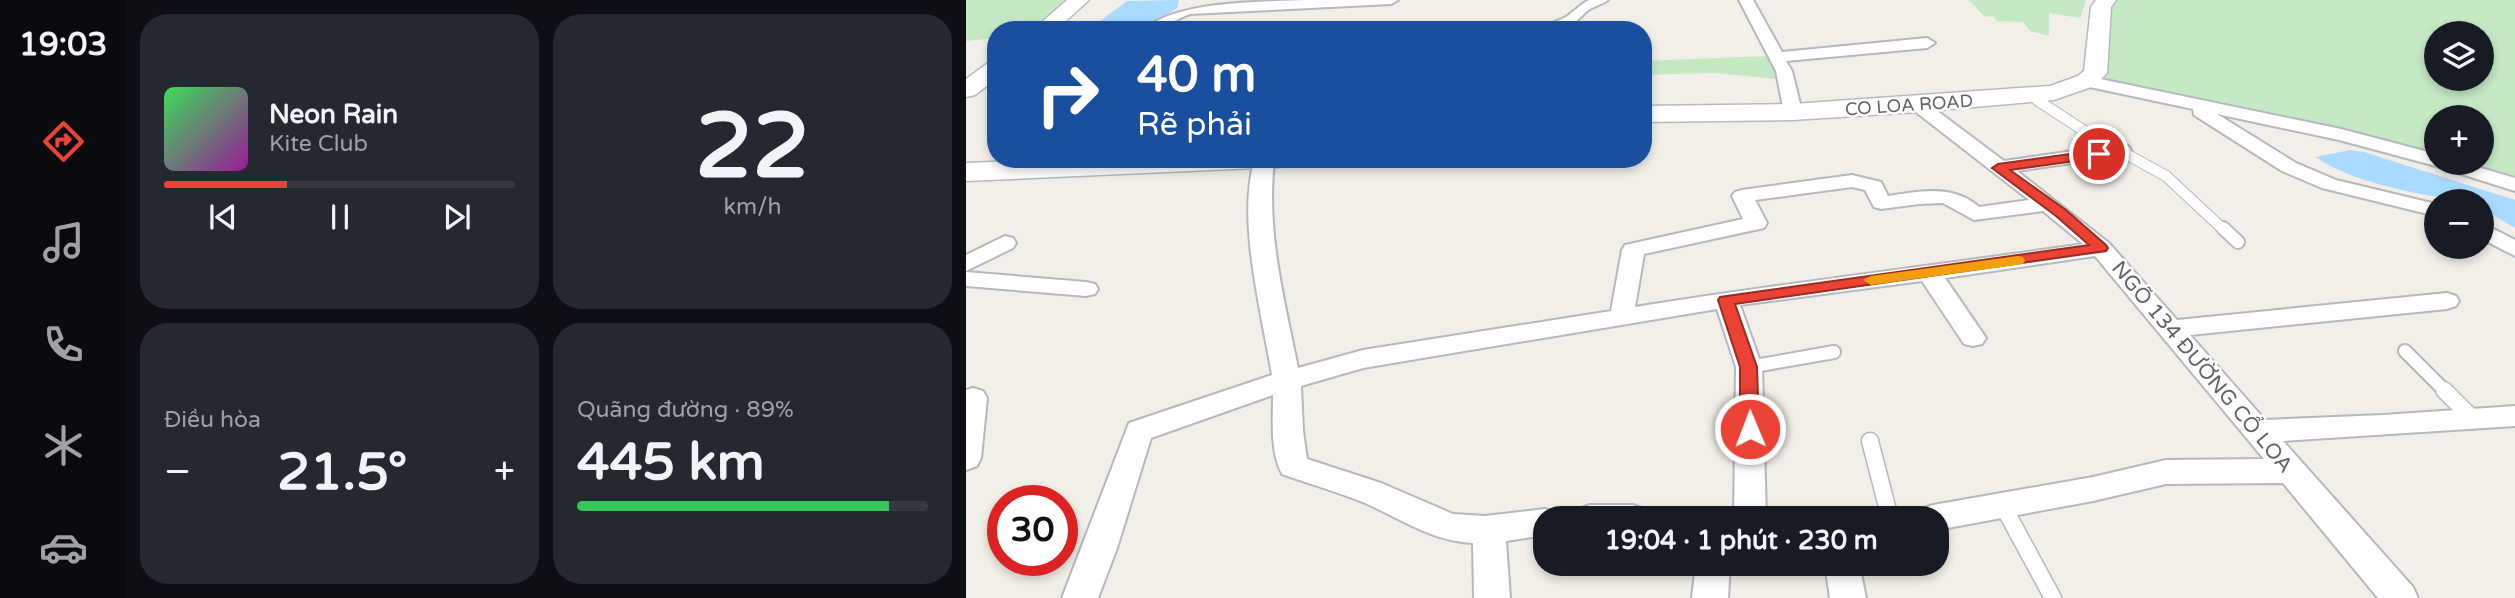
<!DOCTYPE html>
<html lang="vi">
<meta charset="utf-8">
<style>
body{margin:0;font-family:"Varela Round",sans-serif;background:#242831;color:#f1f3f6;height:100vh;display:flex;flex-direction:column;font-size:26px;white-space:nowrap}
*{box-sizing:border-box;margin:0}
p{font-size:23px;color:#9ea1a6}
.icon{flex:none;width:38px;height:38px;fill:none;stroke:currentColor;stroke-width:2;stroke-linecap:round;stroke-linejoin:round}
.map{position:relative;flex:1;overflow:hidden}
.side{display:flex;flex-direction:column;gap:14px;padding:14px;background:#0d0f14;width:840px}
.side>*{flex:none}
.top-card{position:absolute;left:21px;top:21px;width:665px;height:147px;border-radius:28px;box-shadow:0 4px 10px #0003;background:#1a4fa0;color:#fff;overflow:hidden}
.tools{position:absolute;left:1458px;top:21px;display:grid;gap:14px}
.tools a{display:grid;place-items:center;width:70px;height:70px;border-radius:50%;background:#171b24;box-shadow:0 4px 10px #0003;font-size:35px}
.speed{position:absolute;left:21px;top:485px;display:flex;gap:14px;font-size:35px;font-weight:700;text-align:center}
.speed>*{display:grid;place-content:center;width:91px;height:91px;border-radius:50%;background:#171b24;box-shadow:0 4px 10px #0003;line-height:1}
.speed .limit{border:10px solid #d22;background:#fff;color:#111}
.pin{position:absolute;display:grid;place-items:center;width:60px;height:60px;color:#fff;margin:-30px;border:4px solid #fff;border-radius:50%;box-shadow:0 2px 7px #0007}
.me{position:absolute;width:77px;margin:-38px;rotate:359deg;stroke-linejoin:round;filter:drop-shadow(0 0 5px #0008)}
.turn{display:flex;align-items:center;gap:24px;height:147px;padding:0 35px;font-size:32px}
.turn .icon{width:91px;height:91px;stroke-width:2.5}
.turn b{display:block;font-size:49px;line-height:60px}
.big{font-size:52px;font-weight:800;line-height:1.1}
.side .widget{flex:1;display:flex;flex-direction:column;justify-content:center;gap:10px;min-width:0;padding:0 24px;border-radius:28px;background:#242831}
.side .dial{align-items:center;gap:0}
.dial b{font-size:91px;line-height:1}
.song{display:flex;align-items:center;gap:21px}
.cover{width:84px;height:84px;border-radius:10px;background:linear-gradient(135deg,hsl(130 70% 55%),hsl(300 70% 35%))}
.played{height:7px;border-radius:4px;background:linear-gradient(90deg,#ea4335 35%,#363941 35%)}
.keys{display:flex;justify-content:space-around;direction:ltr}
.heat{display:flex;justify-content:space-between;align-items:center;font-size:38px;direction:ltr}
.charge{height:10px;border-radius:5px;background:linear-gradient(90deg,#34c759 89%,#363941 0)}
.side .tiles{flex:1;display:grid;gap:14px;grid-template-columns:repeat(2,1fr)}
.trip{position:absolute;left:567px;top:506px;width:416px;height:70px;border-radius:28px;background:#171b24;box-shadow:0 4px 10px #0003;font-weight:800;line-height:70px;text-align:center}
main{display:flex;flex:1;min-height:0}
.menu{display:flex;flex-direction:column;width:126px;justify-content:space-around;align-items:center;background:#090b0e;color:#9ea1a6}
.menu .icon{width:49px;height:49px}
.menu .selected{color:#ea4335}
.menu b{font-size:32px;color:#f1f3f6}
.map>svg:first-child{display:block}
.green{fill:#c5e8c5;fill-rule:evenodd}
.water{fill:#aadaff}
.lines{fill:none;stroke-linecap:round;stroke-linejoin:round}
.lane-far3-casing{stroke:#b5b8bc;stroke-width:10}
.lane-far2-casing{stroke:#b5b8bc;stroke-width:12}
.lane-far1-casing{stroke:#b5b8bc;stroke-width:16}
.lane-casing{stroke:#b5b8bc;stroke-width:19}
.street-casing{stroke:#b5b8bc;stroke-width:4}
.secondary-casing{stroke:#b6babf;stroke-width:3}
.lane-far3{stroke:#fff;stroke-width:8}
.lane-far2{stroke:#fff;stroke-width:10}
.lane-far1{stroke:#fff;stroke-width:12}
.lane{stroke:#fff;stroke-width:16}
.street{fill:#fff;fill-rule:evenodd}
.secondary{fill:#fff;fill-rule:evenodd}
.route{fill:#ea4335;stroke:#982c22;stroke-width:2}
.slow{fill:#f59e0b}
.labels{text-anchor:middle;dominant-baseline:central;stroke-width:5;stroke-linejoin:round;paint-order:stroke}
.far-street-label{font-size:18px;fill:#5f6368;stroke:#fff}
.street-label{font-size:21px;fill:#5f6368;stroke:#fff}
</style>
<main>
<nav class="menu">
<b>19:03</b>
<svg class="icon selected" aria-label="directions" viewBox="0 0 24 24"><path d="M12 3l9 9-9 9-9-9zM9 14v-3h6M13 9l2 2-2 2"/></svg>
<svg class="icon" aria-label="music" viewBox="0 0 24 24"><path d="M9 18V5l10-2v13"/><circle cx="6" cy="18" r="3"/><circle cx="16" cy="16" r="3"/></svg>
<svg class="icon" aria-label="phone" viewBox="0 0 24 24"><path d="M5 4h4l2 5-3 2q2 4 5 5l2-3 5 2v4C11 20 4 13 5 4z"/></svg>
<svg class="icon" aria-label="climate" viewBox="0 0 24 24"><path d="M12 3v18M4 7l16 10M4 17L20 7"/></svg>
<svg class="icon" aria-label="car" viewBox="0 0 24 24"><path d="M5 17H2v-5l4-1 3-4h7l3 4 3 1v5h-3M9 17h6M6 11h13"/><circle cx="7" cy="17" r="2"/><circle cx="17" cy="17" r="2"/></svg>
</nav>
<section class="side">
<div class="tiles">
<div class="widget">
<div class="song"><i class="cover"></i><div><b>Neon Rain</b><p>Kite Club</p></div></div>
<div class="played"></div>
<div class="keys"><svg class="icon" aria-label="previous" viewBox="0 0 24 24"><path d="M18 5L8 12l10 7zM5 5v14"/></svg><svg class="icon" aria-label="pause" viewBox="0 0 24 24"><path d="M8 5v14M16 5v14"/></svg><svg class="icon" aria-label="next" viewBox="0 0 24 24"><path d="M6 5l10 7-10 7zM19 5v14"/></svg></div>
</div>
<div class="widget dial"><b>22</b><p>km/h</p></div>
<div class="widget"><p>Điều hòa</p>
<div class="heat"><a>−</a><b class="big">21.5°</b><a>+</a></div>
</div>
<div class="widget"><p>Quãng đường · 89%</p><b class="big">445 km</b><div class="charge"></div></div>
</div>
</section>
<div class="map">
<svg width="1549" height="598" viewBox="0 0 1549 598">
<rect width="100%" height="100%" fill="#f1efe8"/>
<g class="green">
<polygon points="0,0 111,0 77,30 30,30 30,38 0,41"/>
<polygon points="1003,0 1120,0 1114,18 1083,13 1083,36 1064,31 1057,22 1031,21 1027,16 1019,17"/>
<path d="M 1140,0 L 1549,0 L 1549,185 L 1472,163 L 1516,163 L 1516,117 L 1470,117 L 1470,162 L 1120,81 ZM 1470,33 L 1516,33 L 1516,79 L 1470,79 Z"/>
<polygon points="803,56 810,69 811,79 748,73 677,75 677,61"/>
</g>
<g class="water">
<polygon points="213,0 211,8 178,30 122,30 161,1"/>
<path d="M 1384,150 L 1398,152 L 1549,200 L 1549,228 L 1516,208 L 1516,201 C 1474,201 1382,182 1350,157 Z"/>
</g>
<g class="lines">
<g class="lane-far3-casing">
<polyline id="lane-far3" points="1065,96 1074,102"/>
</g>
<g class="lane-far2-casing">
<polyline id="lane-far2" points="1071,100 1120,132 1200,176 1258,230"/>
</g>
<g class="lane-far1-casing">
<g id="lane-far1">
<polyline points="1257,228 1272,242"/>
<polyline points="1439,351 1480,392"/>
<polyline points="783,367 868,352"/>
</g>
</g>
<g class="lane-casing">
<g id="lane">
<polyline points="1478,390 1507,419"/>
<polyline points="904,441 924,518"/>
<polyline points="1037,506 1087,598"/>
</g>
</g>
<g class="street-casing">
<g id="street">
<path d="M 341,0 L 432,0 L 425,4 L 224,14 C 205,21 198,30 178,30 C 209,0 296,2 341,0 Z"/>
<path d="M 623,0 L 642,0 C 636,5 627,6 621,11 C 608,23 610,24 592,29 L 505,30 L 512,26 C 538,25 572,30 596,19 C 607,14 612,5 623,0 Z"/>
<polygon points="773,0 787,0 816,52 961,38 969,43 961,48 820,61 826,71 836,112 827,117 818,112 810,71"/>
<polygon points="1120,76 1375,129 1470,154 1470,163 1498,163 1549,178 1549,191 1470,166 1373,140 1251,114 1330,163 1370,180 1470,204 1470,216 1356,188 1316,171 1228,115 1227,109 1114,85 1112,81 1114,77"/>
<path d="M 952,100 L 958,101 L 1038,161 L 1155,144 L 1162,146 L 1165,150 L 1155,156 L 1051,171 L 1143,243 L 1211,320 L 1481,293 L 1490,296 L 1493,301 L 1490,306 L 1481,309 L 1224,335 L 1299,420 L 1417,415 L 1549,406 L 1549,426 L 1317,441 L 1447,587 L 1452,598 L 1412,598 L 1317,483 L 1200,484 L 1127,501 L 971,530 L 971,518 L 951,518 L 956,509 L 967,505 L 1127,477 L 1200,460 L 1298,459 L 1129,256 L 979,278 L 1020,338 L 1016,344 L 1007,346 L 998,344 L 956,281 L 774,305 L 796,367 L 800,518 L 768,518 L 770,367 L 751,309 L 397,368 L 335,386 L 337,431 L 341,459 L 415,483 L 487,514 L 519,516 L 579,509 L 591,513 L 593,518 L 579,518 L 579,535 L 540,541 L 544,598 L 508,598 L 507,543 C 466,541 435,519 399,503 C 372,492 344,484 316,474 C 304,452 307,420 307,395 L 185,438 L 151,548 L 132,598 L 96,598 L 163,423 L 306,375 C 296,314 270,218 289,159 L 308,161 C 300,232 318,298 332,368 L 397,350 L 645,311 L 656,250 L 659,245 L 777,219 L 766,196 L 769,192 L 776,190 L 886,175 L 915,182 L 922,196 C 953,191 987,184 1013,207 L 1063,200 L 946,109 L 943,105 ZM 886,187 L 899,190 L 908,207 L 915,209 L 953,204 L 977,203 L 1008,220 L 1077,211 L 1117,244 C 968,266 818,283 669,307 L 678,254 L 798,228 L 801,223 L 789,200 Z"/>
<polygon points="1516,223 1549,240 1549,256 1516,239"/>
<polygon points="39,236 47,238 50,243 47,248 0,271 0,255"/>
<polygon points="0,272 120,282 129,284 132,289 129,294 120,296 0,286"/>
<polygon points="7,388 17,391 21,398 15,458 11,466 0,470 0,390"/>
<polygon points="624,505 667,505 678,509 683,518 608,518 613,509"/>
<polygon points="730,564 764,564 762,598 726,598"/>
<polygon points="859,564 893,564 900,598 864,598"/>
</g>
</g>
<g class="secondary-casing">
<g id="secondary">
<polygon points="101,0 123,0 90,30 67,30"/>
<polygon points="1130,0 1150,0 1145,7 1141,73 1128,86 1088,100 952,112 827,120 677,122 677,106 827,104 1084,86 1112,76 1118,71 1125,7"/>
<polygon points="30,61 30,79 9,95 0,97 0,79 22,63"/>
<polygon points="104,159 327,159 323,165 313,167 0,181 0,163"/>
</g>
</g>
<use href="#lane-far3" class="lane-far3"/>
<use href="#lane-far2" class="lane-far2"/>
<use href="#lane-far1" class="lane-far1"/>
<use href="#lane" class="lane"/>
<use href="#street" class="street"/>
<use href="#secondary" class="secondary"/>
</g>
<polygon class="route" points="1133,150 1138,151 1138,157 1044,170 1100,210 1140,245 1142,248 1140,251 769,304 791,367 793,429 791,434 777,434 774,429 774,367 752,300 754,297 1123,245 1090,216 1026,168 1032,164"/>
<polygon class="slow" points="1052,256 1057,257 1059,261 1057,264 905,285 897,280 905,276"/>
<g class="labels">
<g class="far-street-label">
<text transform="translate(943 105) rotate(-4)">CO LOA ROAD</text>
</g>
<g class="street-label">
<text transform="translate(1236 367) rotate(50)">NGÕ 134 ĐƯỜNG CỔ LOA</text>
</g>
</g>
</svg>
<div class="tools">
<a><svg class="icon" aria-label="layers" viewBox="0 0 24 24"><path d="M12 4l9 5-9 5-9-5zM3 14l9 5 9-5"/></svg></a>
<a>+</a>
<a>−</a>
</div>
<div class="speed"><div class="limit">30</div></div>
<div class="pin" style="left:1133px;top:154px;background:#d93025"><svg class="icon" aria-label="arrive" viewBox="0 0 24 24"><path d="M6 21V4h12l-3 4 3 4H6"/></svg></div>
<svg class="me" style="left:784px;top:429px" viewBox="-20 -20 40 40"><circle r="17" fill="#ea4335" stroke="#fff" stroke-width="3"/><path d="M0-11L8 9 0 5-8 9z" fill="#fff"/></svg>
<div class="trip">19:04 · 1 phút · 230 m</div>
<div class="top-card">
<div class="turn"><svg class="icon" aria-label="right" viewBox="0 0 24 24"><path d="M7 20v-9h11M14 6l5 5-5 5"/></svg><div><b>40 m</b>Rẽ phải</div></div>
</div>
</div>
</main>
